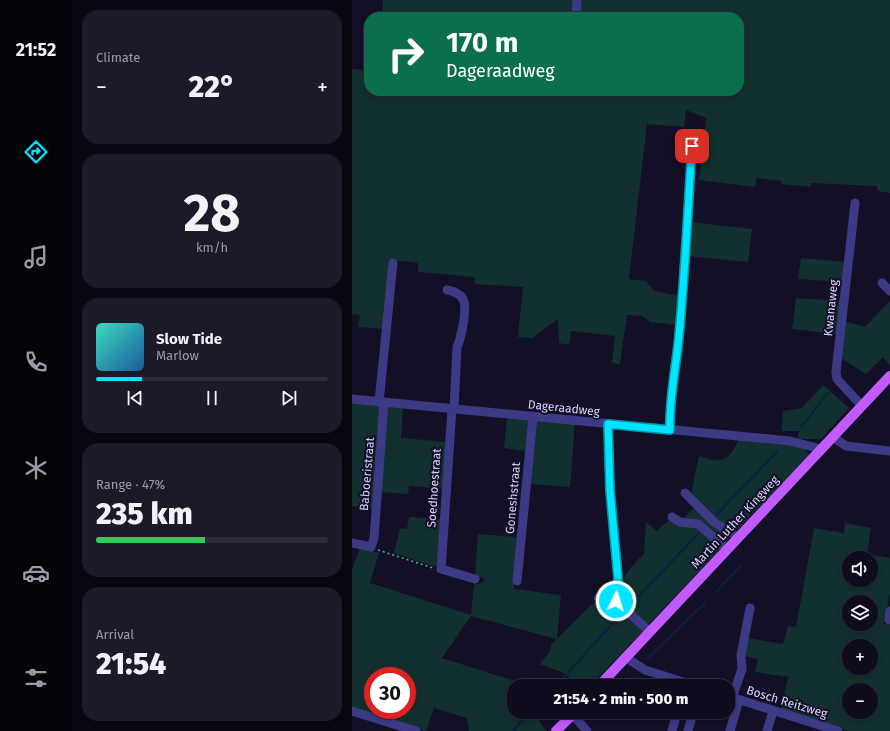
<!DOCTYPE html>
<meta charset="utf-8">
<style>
body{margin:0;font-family:"Fira Sans",sans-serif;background:#1c1929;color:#f1f3f6;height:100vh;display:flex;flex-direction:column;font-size:15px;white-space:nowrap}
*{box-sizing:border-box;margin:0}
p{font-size:13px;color:#9b9ba3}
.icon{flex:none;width:22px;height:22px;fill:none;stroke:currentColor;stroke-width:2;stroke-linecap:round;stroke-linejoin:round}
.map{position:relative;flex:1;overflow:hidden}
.side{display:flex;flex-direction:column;gap:10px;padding:10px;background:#08060f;width:280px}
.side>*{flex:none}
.guide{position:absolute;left:12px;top:12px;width:380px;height:84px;border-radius:16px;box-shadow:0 2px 6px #0003,0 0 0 1px #2e2b3b;background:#0b6e4f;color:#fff;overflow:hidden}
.tools{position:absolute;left:490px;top:551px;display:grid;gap:8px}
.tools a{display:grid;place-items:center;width:36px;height:36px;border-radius:50%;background:#0e0b1c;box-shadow:0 2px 6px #0003,0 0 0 1px #2e2b3b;font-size:20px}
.speed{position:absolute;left:12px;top:667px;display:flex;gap:8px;font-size:20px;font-weight:700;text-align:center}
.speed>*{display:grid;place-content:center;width:52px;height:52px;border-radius:50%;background:#0e0b1c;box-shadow:0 2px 6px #0003,0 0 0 1px #2e2b3b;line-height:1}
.speed .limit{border:6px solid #d22;background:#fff;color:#111}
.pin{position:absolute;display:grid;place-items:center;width:34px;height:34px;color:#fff;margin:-17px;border-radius:8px;box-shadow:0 2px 6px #0006}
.me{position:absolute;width:44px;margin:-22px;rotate:5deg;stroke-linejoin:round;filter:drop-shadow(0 0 3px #0008)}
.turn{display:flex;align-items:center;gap:14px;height:84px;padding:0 16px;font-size:18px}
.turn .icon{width:52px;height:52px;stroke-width:2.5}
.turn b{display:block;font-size:28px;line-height:34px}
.big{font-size:30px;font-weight:800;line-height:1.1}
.side .tile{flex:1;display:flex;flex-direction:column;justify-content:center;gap:6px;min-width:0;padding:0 14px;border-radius:16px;background:#1c1929}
.side .dial{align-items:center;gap:0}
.dial b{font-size:52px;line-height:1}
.song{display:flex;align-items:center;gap:12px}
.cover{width:48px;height:48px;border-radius:6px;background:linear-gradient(135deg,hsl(170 70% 55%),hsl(210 70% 35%))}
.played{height:4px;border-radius:2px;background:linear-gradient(90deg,#00e5ff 20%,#2e2b3b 20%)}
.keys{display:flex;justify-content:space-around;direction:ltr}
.heat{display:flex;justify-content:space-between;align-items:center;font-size:22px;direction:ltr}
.charge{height:6px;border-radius:3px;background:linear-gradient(90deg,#34c759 47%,#2e2b3b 0)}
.trip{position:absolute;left:155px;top:679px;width:228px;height:40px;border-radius:16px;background:#0e0b1c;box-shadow:0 2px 6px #0003,0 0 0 1px #2e2b3b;font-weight:800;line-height:40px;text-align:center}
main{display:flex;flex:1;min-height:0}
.menu{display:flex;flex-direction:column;width:72px;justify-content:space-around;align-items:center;background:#06040b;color:#9b9ba3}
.menu .icon{width:28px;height:28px}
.menu .selected{color:#00e5ff}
.menu b{font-size:18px;color:#f1f3f6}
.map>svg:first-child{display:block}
.green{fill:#12302f;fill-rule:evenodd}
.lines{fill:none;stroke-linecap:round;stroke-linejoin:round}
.stream{stroke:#0a1f44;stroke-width:2}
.path{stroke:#2fb8b0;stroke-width:1.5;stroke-dasharray:2 3;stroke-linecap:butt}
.minor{stroke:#3d3a85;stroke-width:9}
.major{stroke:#c25bff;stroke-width:10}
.route-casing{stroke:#0095a6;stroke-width:10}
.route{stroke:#00e5ff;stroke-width:7}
.labels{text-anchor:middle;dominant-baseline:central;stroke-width:4;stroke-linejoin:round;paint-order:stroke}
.street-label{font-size:12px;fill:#d9d4ff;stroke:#130f26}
</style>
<main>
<nav class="menu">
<b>21:52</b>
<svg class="icon selected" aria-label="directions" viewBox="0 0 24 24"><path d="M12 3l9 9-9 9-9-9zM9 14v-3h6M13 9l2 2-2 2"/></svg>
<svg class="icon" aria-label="music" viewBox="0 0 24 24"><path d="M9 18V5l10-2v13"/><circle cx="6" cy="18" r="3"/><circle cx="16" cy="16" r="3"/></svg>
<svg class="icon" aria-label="phone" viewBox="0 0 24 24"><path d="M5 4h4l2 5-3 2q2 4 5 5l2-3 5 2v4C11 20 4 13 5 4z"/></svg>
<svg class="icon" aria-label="climate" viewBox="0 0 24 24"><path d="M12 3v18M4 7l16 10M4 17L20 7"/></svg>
<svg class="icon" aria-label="car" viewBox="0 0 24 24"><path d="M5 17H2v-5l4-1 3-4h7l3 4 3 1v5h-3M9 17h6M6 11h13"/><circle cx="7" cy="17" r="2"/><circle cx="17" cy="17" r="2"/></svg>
<svg class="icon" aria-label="filters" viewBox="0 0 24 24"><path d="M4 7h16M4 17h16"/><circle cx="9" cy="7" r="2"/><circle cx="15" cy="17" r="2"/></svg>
</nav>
<section class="side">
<div class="tile"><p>Climate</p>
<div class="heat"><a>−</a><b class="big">22°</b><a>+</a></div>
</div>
<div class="tile dial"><b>28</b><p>km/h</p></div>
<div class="tile">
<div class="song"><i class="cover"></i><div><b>Slow Tide</b><p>Marlow</p></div></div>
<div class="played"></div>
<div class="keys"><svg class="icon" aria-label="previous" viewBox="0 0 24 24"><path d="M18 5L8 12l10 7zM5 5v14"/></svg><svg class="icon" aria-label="pause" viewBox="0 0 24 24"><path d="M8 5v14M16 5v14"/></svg><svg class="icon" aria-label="next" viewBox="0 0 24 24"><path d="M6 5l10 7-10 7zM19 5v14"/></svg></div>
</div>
<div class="tile"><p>Range · 47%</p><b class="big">235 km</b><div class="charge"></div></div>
<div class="tile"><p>Arrival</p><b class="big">21:54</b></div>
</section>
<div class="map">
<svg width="538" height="731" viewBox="0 0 538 731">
<rect width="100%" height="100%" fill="#130f26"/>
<g class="green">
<polygon points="31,0 221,0 220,17 30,17"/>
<polygon points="229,0 538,0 538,193 526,191 525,186 459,183 458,187 429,184 429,181 405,178 403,187 347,180 354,118 334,110 332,127 295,124 277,279 294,281 302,291 327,296 324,325 299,322 290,316 275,315 268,364 260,363 263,336 219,331 217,345 207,343 206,319 180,338 166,337 171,287 123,284 123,277 66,272 66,263 39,260 32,329 6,327 8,315 0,314 0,69 17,71 17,91 188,91 212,95 213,91 387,91 387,17 227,17"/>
<polygon points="338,222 400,229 396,262 335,256"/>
<polygon points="449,258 494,262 492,282 446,279"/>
<polygon points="444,298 489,301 484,334 440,329"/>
<polygon points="538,301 538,365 531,357 514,374 489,358 492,321 513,327"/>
<polygon points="471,385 497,408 469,439 445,439 447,431 430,431 431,411 450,408"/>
<polygon points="0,403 30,404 20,508 0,506"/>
<polygon points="36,405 51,407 49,438 95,442 92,489 57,486 56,494 29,492"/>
<polygon points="155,417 177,419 174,451 152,448"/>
<polygon points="183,420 223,423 218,487 177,484"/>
<path d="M 386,440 L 450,447 L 458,455 L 383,532 L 366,521 L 339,495 L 347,455 C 366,466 379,460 386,440 Z"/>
<polygon points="343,506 379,536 372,544 331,519"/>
<polygon points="57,517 90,519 85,566 80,566 42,553 48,528 55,529"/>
<path d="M 318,519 L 341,524 L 369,548 L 295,626 L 266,597 C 269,577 278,567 292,554 L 294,522 L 305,531 Z"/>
<path d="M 493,523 L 519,528 L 515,554 L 538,558 L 538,592 L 532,624 L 538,625 L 538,731 L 497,731 L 429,710 L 436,677 L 403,672 L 406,659 L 392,656 L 396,638 L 431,644 L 436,626 L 444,627 L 462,528 L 492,533 ZM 497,558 L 519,558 L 519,580 L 497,580 ZM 497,602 L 519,602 L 519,624 L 497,624 ZM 497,646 L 519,646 L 519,668 L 497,668 ZM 497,690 L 519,690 L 519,712 L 497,712 Z"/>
<path d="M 126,534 L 166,537 L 162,589 L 209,595 L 205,639 L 244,600 L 263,603 L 292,630 L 238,686 L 225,686 L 212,673 L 188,664 L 198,651 L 199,645 L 204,639 L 119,616 L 90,658 L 163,681 L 157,692 L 156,703 L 159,713 L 168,719 L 176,712 L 181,712 L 194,731 L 117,731 L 115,718 L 82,708 L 74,731 L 0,708 L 0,569 L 8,548 L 27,553 L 18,583 L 119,615 L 122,585 L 131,582 L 132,578 L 123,576 ZM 21,676 L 55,676 L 55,710 L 21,710 Z"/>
</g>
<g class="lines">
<g class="stream">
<polyline points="449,427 476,393"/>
<polyline points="365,514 425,452"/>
<polyline points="364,592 389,565"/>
<polyline points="279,604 349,531"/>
<polyline points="295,659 353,603"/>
<polyline points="204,686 269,614"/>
<polyline points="271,686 281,677"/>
<polyline points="240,716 245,712"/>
<polyline points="161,731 179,712"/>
</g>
<polyline class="path" points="26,550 81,568"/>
<g class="minor">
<polyline points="224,17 225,0"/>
<polyline points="503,203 484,372 485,379 510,406"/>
<polyline points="530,283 538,291"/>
<path d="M 95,290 C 101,291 108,294 111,299 C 116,308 109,338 105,347 L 102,409"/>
<polyline points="0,399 438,441 469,449"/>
<polyline points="27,402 41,263"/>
<polyline points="100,409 89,569 123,579"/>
<polyline points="256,424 258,490 266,579 264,601"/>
<path d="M 318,430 C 317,398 324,368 327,336 C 332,273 336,209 340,146"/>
<polyline points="481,437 494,446 538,451"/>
<polyline points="333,493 363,523 386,537"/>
<polyline points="320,517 328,522 346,524 375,549"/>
<polyline points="0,543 19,547 22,538 32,402"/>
<polyline points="165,581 181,416"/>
<polyline points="246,598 264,601 297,631"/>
<polyline points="537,620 538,611"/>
<polyline points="273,657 293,670 344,686"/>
<polyline points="376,696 486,731"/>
<polyline points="380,698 390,669 389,655 398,608"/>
<polyline points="0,711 64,731"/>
<polyline points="220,714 235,731"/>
<polyline points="320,731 325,712"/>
<polyline points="336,731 341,712"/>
<polyline points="378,731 387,700"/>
<polyline points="415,731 421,711"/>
</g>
<g class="major">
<polyline points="247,686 538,376"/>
<polyline points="204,731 223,712"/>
</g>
</g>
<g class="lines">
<g class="route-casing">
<path id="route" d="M 264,601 L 266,578 L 258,490 L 256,424 L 318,430 C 317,398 324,368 327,336 C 333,273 336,209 340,146"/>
</g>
<use href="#route" class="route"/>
</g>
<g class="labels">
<g class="street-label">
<text transform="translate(479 308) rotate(-84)">Kwanaweg</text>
<text transform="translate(212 408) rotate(6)">Dageraadweg</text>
<text transform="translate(15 474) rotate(-85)">Baboeristraat</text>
<text transform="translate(82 488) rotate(-86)">Soedhoestraat</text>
<text transform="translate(161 498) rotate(-85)">Goneshstraat</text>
<text transform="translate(383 522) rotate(-47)">Martin Luther Kingweg</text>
<text transform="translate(435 702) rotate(17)">Bosch Reitzweg</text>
</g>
</g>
</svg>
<div class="tools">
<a><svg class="icon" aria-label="sound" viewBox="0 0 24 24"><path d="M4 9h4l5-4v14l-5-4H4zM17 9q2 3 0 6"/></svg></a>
<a><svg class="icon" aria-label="layers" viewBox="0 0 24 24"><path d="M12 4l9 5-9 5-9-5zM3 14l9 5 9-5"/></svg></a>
<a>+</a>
<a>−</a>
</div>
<div class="speed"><div class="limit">30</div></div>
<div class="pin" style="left:340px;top:146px;background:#d93025"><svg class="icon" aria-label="arrive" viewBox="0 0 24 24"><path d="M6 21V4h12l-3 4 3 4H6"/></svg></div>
<svg class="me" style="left:264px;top:601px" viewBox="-20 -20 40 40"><circle r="17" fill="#00e5ff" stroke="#fff" stroke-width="3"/><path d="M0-11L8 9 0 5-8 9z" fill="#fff"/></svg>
<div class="trip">21:54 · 2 min · 500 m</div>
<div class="guide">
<div class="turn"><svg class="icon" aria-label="right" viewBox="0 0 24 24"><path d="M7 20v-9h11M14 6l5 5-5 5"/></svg><div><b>170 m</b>Dageraadweg</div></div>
</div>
</div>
</main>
